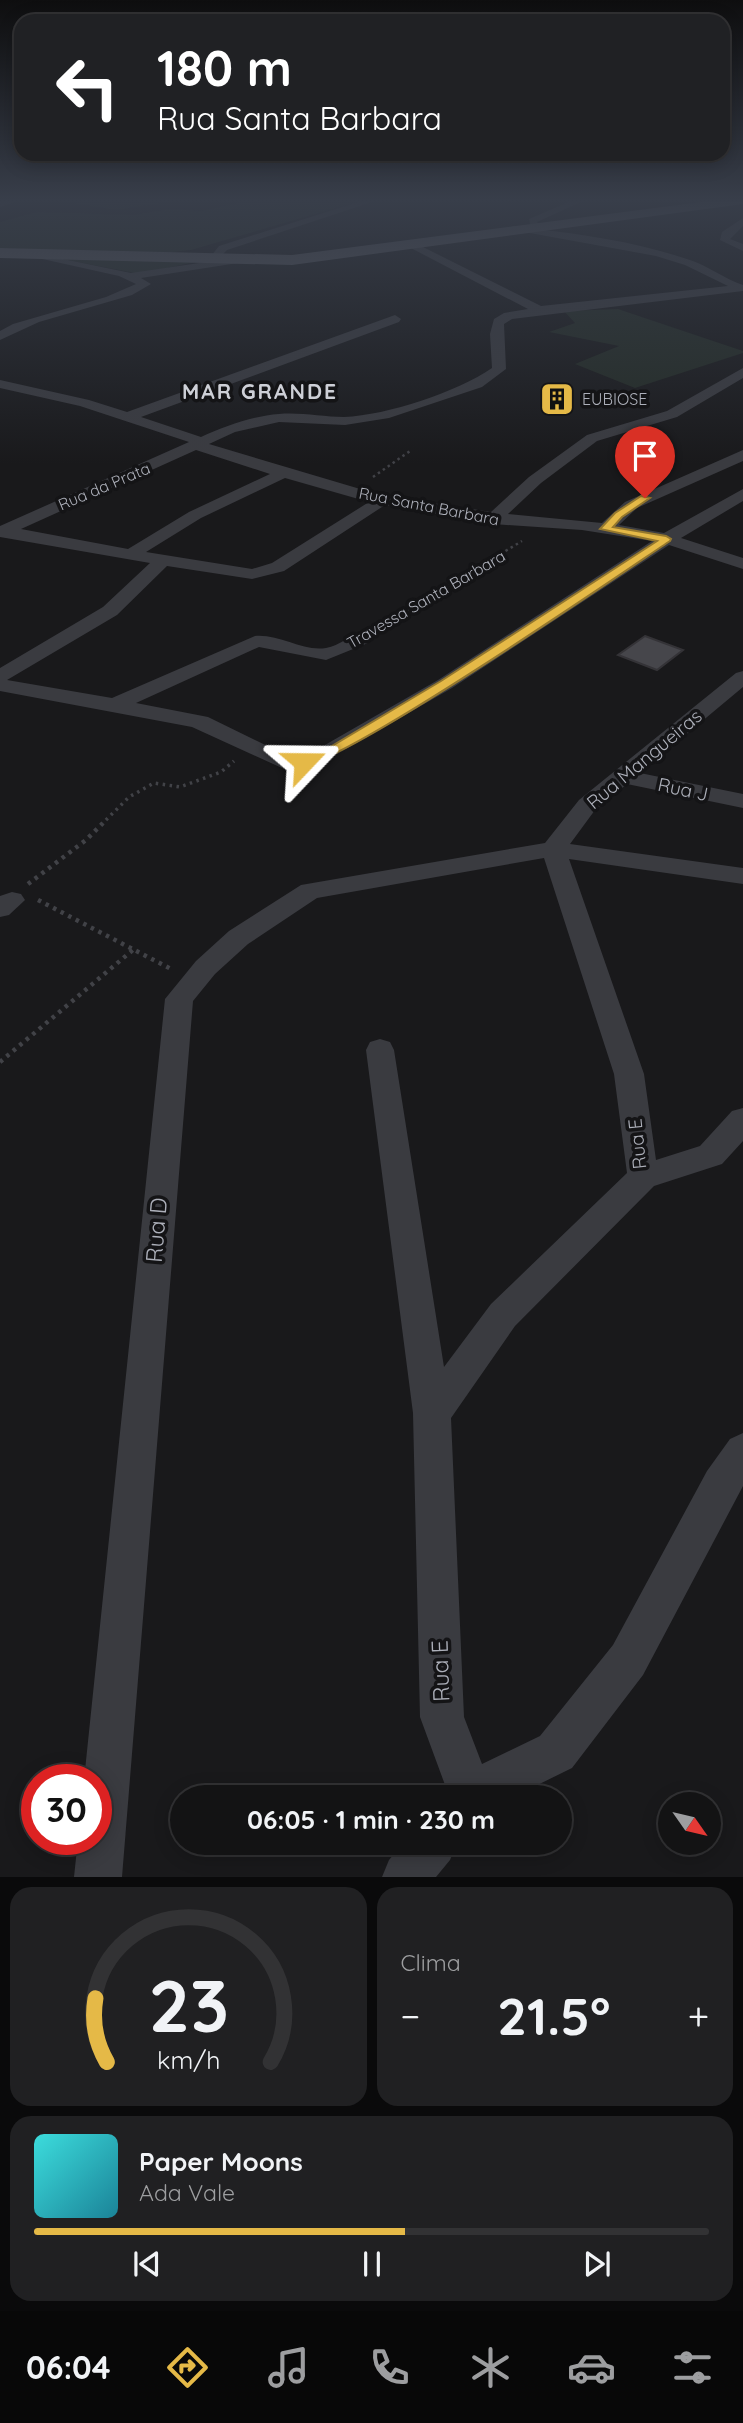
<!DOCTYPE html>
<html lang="pt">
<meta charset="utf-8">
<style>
body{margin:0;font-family:Quicksand,sans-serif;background:#202022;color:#f1f3f6;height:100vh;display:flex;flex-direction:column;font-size:26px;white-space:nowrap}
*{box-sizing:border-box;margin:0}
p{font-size:23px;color:#9d9ea0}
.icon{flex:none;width:38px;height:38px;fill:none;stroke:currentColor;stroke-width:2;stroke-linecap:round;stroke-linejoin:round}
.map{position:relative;height:1877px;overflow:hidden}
.panel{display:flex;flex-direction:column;gap:10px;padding:10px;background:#0a0a0b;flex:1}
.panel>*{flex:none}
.top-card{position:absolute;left:14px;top:14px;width:716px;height:147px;border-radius:21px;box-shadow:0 4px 18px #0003,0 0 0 2px #323234;background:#202124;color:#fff;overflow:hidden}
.needle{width:46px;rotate:124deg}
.tools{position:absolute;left:658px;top:1792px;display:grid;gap:14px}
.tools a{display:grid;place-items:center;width:63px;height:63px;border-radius:50%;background:#131314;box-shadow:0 4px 18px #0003,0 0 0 2px #323234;font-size:35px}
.speed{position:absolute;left:21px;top:1764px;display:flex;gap:14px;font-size:35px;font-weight:700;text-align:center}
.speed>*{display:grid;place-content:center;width:91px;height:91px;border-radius:50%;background:#131314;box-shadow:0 4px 18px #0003,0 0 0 2px #323234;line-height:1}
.speed .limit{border:10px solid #d22;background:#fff;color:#111}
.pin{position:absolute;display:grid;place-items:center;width:60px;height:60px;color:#fff;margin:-72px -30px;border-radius:50% 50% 50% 0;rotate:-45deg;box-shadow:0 0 7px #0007}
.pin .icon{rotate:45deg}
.me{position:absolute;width:77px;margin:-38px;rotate:67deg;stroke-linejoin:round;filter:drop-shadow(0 0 5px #0008)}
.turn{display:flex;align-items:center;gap:24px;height:147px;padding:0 28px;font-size:32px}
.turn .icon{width:91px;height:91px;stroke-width:2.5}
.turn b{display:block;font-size:49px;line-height:60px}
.big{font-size:52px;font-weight:700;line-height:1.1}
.panel .widget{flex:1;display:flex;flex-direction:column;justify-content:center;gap:10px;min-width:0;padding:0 24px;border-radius:21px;background:#202022}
.panel .dial{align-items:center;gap:0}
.dial svg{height:182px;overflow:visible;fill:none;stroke:#323234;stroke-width:7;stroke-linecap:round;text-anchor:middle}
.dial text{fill:#f1f3f6;stroke:none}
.song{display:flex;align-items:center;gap:21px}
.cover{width:84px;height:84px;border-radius:10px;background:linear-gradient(135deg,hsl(180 70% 55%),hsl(190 70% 35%))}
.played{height:7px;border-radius:4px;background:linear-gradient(90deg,#e5b947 55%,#323234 55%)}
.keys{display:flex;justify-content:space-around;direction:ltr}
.heat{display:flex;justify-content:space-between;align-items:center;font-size:38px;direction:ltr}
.panel .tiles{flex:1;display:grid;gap:10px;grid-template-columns:1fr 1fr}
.widget:last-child{grid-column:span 2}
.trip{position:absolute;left:170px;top:1785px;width:402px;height:70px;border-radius:35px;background:#131314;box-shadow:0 4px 18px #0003,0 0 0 2px #323234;font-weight:700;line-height:70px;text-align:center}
.menu{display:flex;height:112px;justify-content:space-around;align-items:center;background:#080808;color:#9d9ea0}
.menu .icon{width:49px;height:49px}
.menu .active{color:#e5b947}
.menu b{font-size:32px;color:#f1f3f6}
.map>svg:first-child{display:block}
.green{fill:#232b25}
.building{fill:#46464b;stroke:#343337;stroke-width:2}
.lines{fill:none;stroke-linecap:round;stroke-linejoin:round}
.path-far2{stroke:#414247;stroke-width:2.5;stroke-dasharray:2.5 3.5;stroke-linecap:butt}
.path-far1{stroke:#414247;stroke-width:3.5;stroke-dasharray:2.5 4.5;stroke-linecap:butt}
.path{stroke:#414247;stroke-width:4.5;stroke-dasharray:3.5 5;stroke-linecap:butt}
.street{fill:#3a3b40;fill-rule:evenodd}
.primary{fill:#57585f;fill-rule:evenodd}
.route{fill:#e5b947;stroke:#95782e;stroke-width:2}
.labels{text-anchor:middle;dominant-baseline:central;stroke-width:7;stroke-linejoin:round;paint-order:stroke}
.far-poi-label{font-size:16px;fill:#adb0ba;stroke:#141416;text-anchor:start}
.far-street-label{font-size:16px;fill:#adb0ba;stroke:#141416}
.street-label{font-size:19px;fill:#adb0ba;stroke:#141416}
.far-district-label{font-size:21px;font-weight:bold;letter-spacing:2px;fill:#cdcfd6;stroke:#141416}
.near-street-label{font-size:23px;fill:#adb0ba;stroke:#141416}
</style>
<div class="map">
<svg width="743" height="1877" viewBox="0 0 743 1877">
<rect width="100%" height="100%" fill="#19191b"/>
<g class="green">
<polygon points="59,201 174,201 117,210"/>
<polygon points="245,201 360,201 191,250 145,255 0,248 0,222 37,212 134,215 170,209 202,211"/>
<polygon points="62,259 195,262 140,274"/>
<polygon points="618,309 743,351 743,353 635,388 575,364 619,346 549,332 575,323 564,311"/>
</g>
<polygon class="building" points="645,636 683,650 657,670 618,655"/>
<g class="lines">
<g class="path-far2">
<polyline points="373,477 410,451"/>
<polyline points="408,610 522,541"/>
</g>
<g class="path-far1">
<polyline points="380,627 411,608"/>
<polyline points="101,825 129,797 154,783 180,787 221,772 234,761"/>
</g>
<g class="path">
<polyline points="28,884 86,840 103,823"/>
<polyline points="38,900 173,970"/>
<polyline points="0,1062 134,949"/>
</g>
<g class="street">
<polygon points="0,201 18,201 0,207"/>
<polygon points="361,201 375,201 227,250 221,256 223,260 238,259 238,263 141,278 151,284 132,295 39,322 0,340 0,331 13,324 106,297 136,284 119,276 29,256 29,252 131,273 213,261 211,256 219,246"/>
<path d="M 571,201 L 583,201 L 537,222 L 540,226 L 537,229 C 588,235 640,243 690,260 C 708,266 725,279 743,285 L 743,291 L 512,319 L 504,324 L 506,369 L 482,387 L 389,418 L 345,425 L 279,422 L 235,432 L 209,444 L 377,494 L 491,512 L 529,477 L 587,435 L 667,411 L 743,368 L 743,378 L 677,417 L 597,441 L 541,483 L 508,514 L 602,523 L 625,502 L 743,450 L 743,461 L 637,508 L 619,525 L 664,533 L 743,489 L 743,501 L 681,538 L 743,558 L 743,569 L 669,545 L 452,688 L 318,765 L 292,770 L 282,768 L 192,727 L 0,691 L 0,668 L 103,607 L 150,563 L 0,537 L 0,526 L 189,442 L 80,406 L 0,388 L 0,380 L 89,400 L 127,412 L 395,315 L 401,319 L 399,322 L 141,417 L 201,437 C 225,426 253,416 279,414 C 300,412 323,417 344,417 C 388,415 457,392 492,368 L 490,334 L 494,319 L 504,313 L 528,309 L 407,246 L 411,241 L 541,306 L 728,286 L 685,265 L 656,256 L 508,229 L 513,226 L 531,228 L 529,219 ZM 196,450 L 270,474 L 189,512 L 128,549 L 21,529 ZM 285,478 L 369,502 L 272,563 L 252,569 L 146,552 L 201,518 ZM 385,505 L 493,524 L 582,530 L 652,541 L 438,680 L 311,753 L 288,756 L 208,717 L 136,703 L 259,647 L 326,660 L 368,643 L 371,639 L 368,635 C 351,631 342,646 326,648 C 303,652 280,634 255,636 L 112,698 L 7,680 L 117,615 L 167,566 L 252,579 L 284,571 Z"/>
<polygon points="743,218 743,226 730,239 743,244 743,251 720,240 722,232"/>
<polygon points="743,671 743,687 640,773 743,794 743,808 627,784 595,810 570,844 743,868 743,884 569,859 644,1074 656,1160 700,1146 732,1111 743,1108 743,1141 722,1164 654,1186 515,1326 451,1418 464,1717 482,1764 540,1736 613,1645 707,1471 730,1439 743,1433 743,1486 643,1675 572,1768 513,1797 446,1797 448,1793 420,1717 413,1413 366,1050 370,1042 380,1039 390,1042 394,1050 444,1367 491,1304 627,1173 614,1074 544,858 317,898 248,944 215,974 193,1001 122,1877 74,1877 78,1839 96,1839 96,1780 84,1780 165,999 196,961 229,931 301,885 545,843 579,800 736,673"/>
<polygon points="12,892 21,894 25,900 9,915 0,917 0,896"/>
<polygon points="403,1843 457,1843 450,1860 436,1877 382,1877 389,1860"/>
</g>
<polygon class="primary" points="709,201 743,201 743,204 292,265 0,258 0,248 292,255"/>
</g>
<linearGradient id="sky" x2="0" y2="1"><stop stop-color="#0e0e0f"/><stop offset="0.43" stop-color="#383e4a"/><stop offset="1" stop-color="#383e4a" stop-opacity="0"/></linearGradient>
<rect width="743" height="464" fill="url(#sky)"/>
<path class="route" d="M 641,496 L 650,498 L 622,517 L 613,527 L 666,536 L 671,539 L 670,541 C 622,573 333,772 300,765 L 300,759 L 325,750 L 441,681 L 657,541 L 600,529 L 615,513 Z"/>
<defs>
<g id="building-square" transform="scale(1.75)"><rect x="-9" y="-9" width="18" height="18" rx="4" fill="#e5b947" stroke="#141416"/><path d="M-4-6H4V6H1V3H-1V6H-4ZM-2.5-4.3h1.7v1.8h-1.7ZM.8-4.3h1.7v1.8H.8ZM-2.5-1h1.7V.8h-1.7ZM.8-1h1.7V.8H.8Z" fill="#111"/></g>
</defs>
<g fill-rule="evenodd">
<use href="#building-square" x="557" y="399"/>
</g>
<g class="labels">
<g class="far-poi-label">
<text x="582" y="399">EUBIOSE</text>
</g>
<g class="far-street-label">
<text transform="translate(104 486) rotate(-23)">Rua da Prata</text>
<text transform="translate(429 506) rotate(11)">Rua Santa Barbara</text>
<text transform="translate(426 599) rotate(-30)">Travessa Santa Barbara</text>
</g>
<g class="street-label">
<text transform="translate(644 759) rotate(-40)">Rua Mangueiras</text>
<text transform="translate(683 789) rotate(12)">Rua J</text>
<text transform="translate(637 1144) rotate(-96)">Rua E</text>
</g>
<g class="far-district-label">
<text x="260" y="391">MAR GRANDE</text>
</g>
<g class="near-street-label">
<text transform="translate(156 1230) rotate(-85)">Rua D</text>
<text transform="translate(440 1671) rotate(-92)">Rua E</text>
</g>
</g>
</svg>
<div class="tools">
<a><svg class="needle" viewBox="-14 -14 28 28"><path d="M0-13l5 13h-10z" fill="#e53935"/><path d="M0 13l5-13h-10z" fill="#9d9ea0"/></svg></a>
</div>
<div class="speed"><div class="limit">30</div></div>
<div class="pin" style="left:645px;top:498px;background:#d93025"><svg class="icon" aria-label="arrive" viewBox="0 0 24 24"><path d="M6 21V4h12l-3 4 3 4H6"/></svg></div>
<svg class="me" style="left:304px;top:762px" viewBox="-20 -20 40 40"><path d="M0-17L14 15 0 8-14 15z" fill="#e5b947" stroke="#fff" stroke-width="4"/></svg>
<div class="trip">06:05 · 1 min · 230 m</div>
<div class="top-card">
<div class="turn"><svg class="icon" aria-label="left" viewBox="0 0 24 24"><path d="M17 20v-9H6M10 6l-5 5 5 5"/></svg><div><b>180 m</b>Rua Santa Barbara</div></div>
</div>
</div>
<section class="panel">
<div class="tiles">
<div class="widget dial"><svg viewBox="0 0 100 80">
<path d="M14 69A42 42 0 1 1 86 69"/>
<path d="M14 69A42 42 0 0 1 9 41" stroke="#e5b947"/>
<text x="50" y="56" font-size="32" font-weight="700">23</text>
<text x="50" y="72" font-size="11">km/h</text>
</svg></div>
<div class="widget"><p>Clima</p>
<div class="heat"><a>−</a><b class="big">21.5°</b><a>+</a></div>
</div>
<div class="widget">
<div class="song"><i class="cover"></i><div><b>Paper Moons</b><p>Ada Vale</p></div></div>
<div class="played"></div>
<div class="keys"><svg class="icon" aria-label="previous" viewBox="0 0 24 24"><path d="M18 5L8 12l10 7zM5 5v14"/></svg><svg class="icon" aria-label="pause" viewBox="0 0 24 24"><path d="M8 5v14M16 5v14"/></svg><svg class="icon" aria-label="next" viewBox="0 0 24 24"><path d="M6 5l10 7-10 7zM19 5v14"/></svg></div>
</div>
</div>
</section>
<nav class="menu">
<b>06:04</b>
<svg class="icon active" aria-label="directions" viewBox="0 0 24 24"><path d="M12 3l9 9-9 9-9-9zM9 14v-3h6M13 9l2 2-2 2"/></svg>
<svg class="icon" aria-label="music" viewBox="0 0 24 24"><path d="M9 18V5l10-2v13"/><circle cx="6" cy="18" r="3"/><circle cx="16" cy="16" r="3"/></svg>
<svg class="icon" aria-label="phone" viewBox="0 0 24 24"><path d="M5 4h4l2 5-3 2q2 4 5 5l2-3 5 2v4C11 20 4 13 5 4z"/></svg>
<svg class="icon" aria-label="climate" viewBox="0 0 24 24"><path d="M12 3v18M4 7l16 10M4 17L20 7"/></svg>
<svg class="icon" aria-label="car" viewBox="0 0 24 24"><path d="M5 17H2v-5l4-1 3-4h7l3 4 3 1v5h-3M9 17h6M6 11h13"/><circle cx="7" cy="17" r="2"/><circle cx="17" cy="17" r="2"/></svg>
<svg class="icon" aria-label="filters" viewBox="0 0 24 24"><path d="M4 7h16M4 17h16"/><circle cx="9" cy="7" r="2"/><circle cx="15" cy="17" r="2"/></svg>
</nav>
